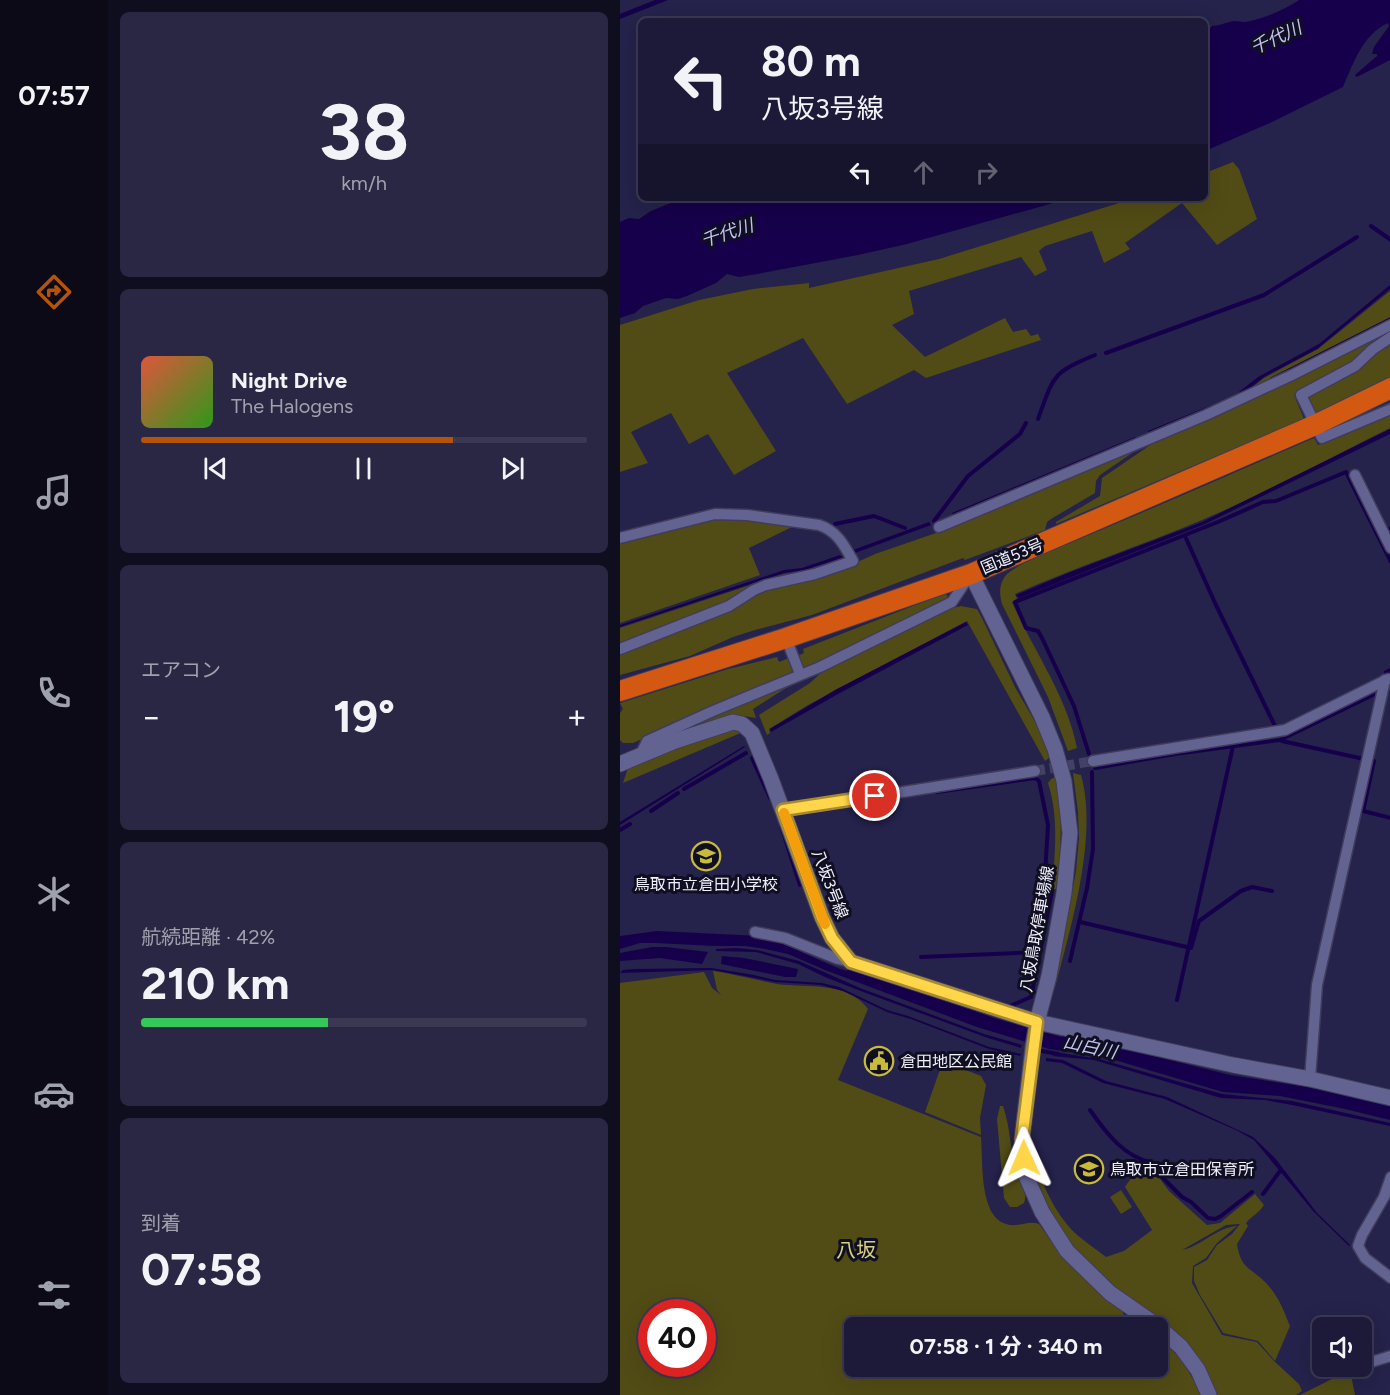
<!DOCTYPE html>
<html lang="ja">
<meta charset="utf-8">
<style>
body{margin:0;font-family:Figtree,"Noto Sans JP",sans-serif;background:#292743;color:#f1f3f6;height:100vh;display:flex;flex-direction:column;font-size:22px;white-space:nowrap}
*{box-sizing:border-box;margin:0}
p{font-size:20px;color:#a0a1ae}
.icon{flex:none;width:33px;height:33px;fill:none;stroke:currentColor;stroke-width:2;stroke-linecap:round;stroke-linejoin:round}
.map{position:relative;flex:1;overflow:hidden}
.drawer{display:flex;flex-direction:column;gap:12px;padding:12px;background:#0f0e1f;width:512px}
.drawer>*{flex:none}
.banner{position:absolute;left:18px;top:18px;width:570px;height:183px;border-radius:9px;box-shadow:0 6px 24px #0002,0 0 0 2px #3a3853;background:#1c1a38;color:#f1f3f6;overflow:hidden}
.tools{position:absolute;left:692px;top:1317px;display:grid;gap:12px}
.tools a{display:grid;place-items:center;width:60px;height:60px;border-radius:9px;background:#1c1a38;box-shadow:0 6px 24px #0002,0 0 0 2px #3a3853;font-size:30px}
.speed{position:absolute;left:18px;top:1299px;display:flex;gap:12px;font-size:30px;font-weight:700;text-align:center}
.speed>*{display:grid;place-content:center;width:78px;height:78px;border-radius:50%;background:#1c1a38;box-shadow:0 6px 24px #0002,0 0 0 2px #3a3853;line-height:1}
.speed .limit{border:9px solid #d22;background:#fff;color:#111}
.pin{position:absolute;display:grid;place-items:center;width:51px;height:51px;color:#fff;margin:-26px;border:3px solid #fff;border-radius:50%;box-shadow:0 2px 6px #0007}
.me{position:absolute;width:66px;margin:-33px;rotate:359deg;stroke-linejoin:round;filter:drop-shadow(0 0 4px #0008)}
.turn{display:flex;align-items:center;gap:21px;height:126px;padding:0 24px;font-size:27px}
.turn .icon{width:78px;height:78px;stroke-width:2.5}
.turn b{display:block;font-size:42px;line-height:51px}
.lanes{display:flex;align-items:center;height:57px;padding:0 24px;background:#0003;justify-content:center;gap:30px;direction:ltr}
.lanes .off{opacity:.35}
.big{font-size:45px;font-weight:700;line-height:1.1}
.drawer .card{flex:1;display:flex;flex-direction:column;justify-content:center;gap:9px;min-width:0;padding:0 21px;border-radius:9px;background:#292743}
.drawer .dial{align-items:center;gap:0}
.dial b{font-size:78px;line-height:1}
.song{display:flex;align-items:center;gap:18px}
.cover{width:72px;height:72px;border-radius:9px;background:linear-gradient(135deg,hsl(10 70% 55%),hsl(110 70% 35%))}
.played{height:6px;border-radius:3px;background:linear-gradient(90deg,#b45309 70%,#3a3853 70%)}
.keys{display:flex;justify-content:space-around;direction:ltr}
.heat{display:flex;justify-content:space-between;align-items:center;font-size:33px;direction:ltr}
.charge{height:9px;border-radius:4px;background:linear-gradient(90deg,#34c759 42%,#3a3853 0)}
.trip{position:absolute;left:224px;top:1317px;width:324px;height:60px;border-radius:9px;background:#1c1a38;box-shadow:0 6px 24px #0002,0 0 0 2px #3a3853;font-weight:700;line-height:60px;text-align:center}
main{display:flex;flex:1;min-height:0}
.dock{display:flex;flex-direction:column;width:108px;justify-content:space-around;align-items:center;background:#0b0a16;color:#a0a1ae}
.dock .icon{width:42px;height:42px}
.dock .selected{color:#b45309}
.dock b{font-size:27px;color:#f1f3f6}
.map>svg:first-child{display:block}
.green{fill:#514c15;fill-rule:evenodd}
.water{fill:#16004b}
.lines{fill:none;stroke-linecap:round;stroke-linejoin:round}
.stream{stroke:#16004b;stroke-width:4}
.street-tunnel{stroke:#434165;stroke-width:10;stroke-dasharray:10 5;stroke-linecap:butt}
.street-casing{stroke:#403c5c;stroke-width:13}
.secondary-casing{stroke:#403c5c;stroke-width:17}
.highway-casing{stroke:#403c5c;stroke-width:22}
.street{stroke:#636391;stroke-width:10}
.secondary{stroke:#636391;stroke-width:15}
.highway{stroke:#d35812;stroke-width:20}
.route-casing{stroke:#a68a30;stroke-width:15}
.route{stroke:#ffd54a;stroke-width:10}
.slow{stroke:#f59e0b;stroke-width:10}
.labels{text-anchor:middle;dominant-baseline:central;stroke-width:6;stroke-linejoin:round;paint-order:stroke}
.street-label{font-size:16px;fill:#eff0fa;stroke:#100f21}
.poi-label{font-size:16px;fill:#eff0fa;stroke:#100f21;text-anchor:start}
.water-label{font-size:18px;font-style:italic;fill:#c2c3f0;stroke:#100f21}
.quarter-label{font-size:20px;fill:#d7d082;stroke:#100f21}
</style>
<main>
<nav class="dock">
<b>07:57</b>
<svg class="icon selected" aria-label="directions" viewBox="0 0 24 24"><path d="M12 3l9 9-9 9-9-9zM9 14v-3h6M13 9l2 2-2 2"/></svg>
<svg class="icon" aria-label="music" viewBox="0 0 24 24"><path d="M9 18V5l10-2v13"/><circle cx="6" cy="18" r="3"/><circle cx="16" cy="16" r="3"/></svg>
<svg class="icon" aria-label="phone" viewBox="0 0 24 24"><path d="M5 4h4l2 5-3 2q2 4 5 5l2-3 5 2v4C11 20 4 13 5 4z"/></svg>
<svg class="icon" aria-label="climate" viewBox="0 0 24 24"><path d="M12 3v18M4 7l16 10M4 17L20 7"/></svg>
<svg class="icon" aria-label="car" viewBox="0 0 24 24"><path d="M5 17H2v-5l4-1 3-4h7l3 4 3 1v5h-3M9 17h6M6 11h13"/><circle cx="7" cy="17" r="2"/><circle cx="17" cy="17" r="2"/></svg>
<svg class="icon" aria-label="filters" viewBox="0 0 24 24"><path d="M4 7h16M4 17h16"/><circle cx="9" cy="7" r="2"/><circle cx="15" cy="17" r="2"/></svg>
</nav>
<section class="drawer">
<div class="card dial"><b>38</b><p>km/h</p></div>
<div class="card">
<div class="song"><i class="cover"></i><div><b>Night Drive</b><p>The Halogens</p></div></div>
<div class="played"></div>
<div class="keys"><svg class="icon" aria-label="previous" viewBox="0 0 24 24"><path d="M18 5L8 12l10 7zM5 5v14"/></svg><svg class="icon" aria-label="pause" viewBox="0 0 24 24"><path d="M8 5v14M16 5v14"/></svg><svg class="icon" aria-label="next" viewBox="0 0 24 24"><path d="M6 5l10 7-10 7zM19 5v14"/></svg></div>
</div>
<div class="card"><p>エアコン</p>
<div class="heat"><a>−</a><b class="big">19°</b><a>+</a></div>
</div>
<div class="card"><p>航続距離 · 42%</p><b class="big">210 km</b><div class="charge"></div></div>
<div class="card"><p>到着</p><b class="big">07:58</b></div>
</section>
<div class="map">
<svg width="771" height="1395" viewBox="0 0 771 1395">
<rect width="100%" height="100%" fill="#25224b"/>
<g class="green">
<polygon points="613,162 619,169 637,219 597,245 562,203 505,243 510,249 484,263 472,231 425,246 419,251 427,270 415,276 401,257 289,291 294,314 272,325 305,357 385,318 393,332 406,329 411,336 418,334 421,340 306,378 294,370 227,404 183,338 107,373 156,451 114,475 88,434 69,444 51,413 11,432 28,463 0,472 0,325 79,300 133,289 189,283 189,288 319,259 515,198 585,198 585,173"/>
<polygon points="770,291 770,321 621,396 644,378 698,349"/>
<polygon points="770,326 770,335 726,368 674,395 684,419 436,524 436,522 480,496 482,478 539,439"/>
<polygon points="770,340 770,377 695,414 688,399 689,395"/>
<path d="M 770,414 L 770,428 C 708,459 646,493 582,520 C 520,546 456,567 395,594 L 397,599 L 392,602 C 413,650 447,696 457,748 L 448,751 L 428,697 L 382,604 C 379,593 379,583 387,574 C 402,561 439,548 457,540 C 537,507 615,472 694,438 L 698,445 Z"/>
<polygon points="518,449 480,475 476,481 475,493 431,519 427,522 425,530 345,560 343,558 192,615 135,630 113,637 70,656 0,675 0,652 131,594 220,570 255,554 316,533"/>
<polygon points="98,518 139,519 176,525 129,548 140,575 0,623 0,543"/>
<polygon points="228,557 115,598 0,646 0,628 164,574 187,571"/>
<polygon points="326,593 328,598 204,662 182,669 175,657 184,653 183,649"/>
<polygon points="341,606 357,609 362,618 396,689 434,754 425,761 347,621 188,705 149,729 150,733 147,735 139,715 190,683 206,668 312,613"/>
<polygon points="157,657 159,662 169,658 175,673 13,743 3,743 0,740 0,713 3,709 0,703 108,669"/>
<polygon points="177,681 133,709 136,718 118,715 33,742"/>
<polygon points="113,729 123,732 3,783 9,765"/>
<path d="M 453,773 L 461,775 C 479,838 449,933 433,996 L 456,871 L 459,837 L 458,812 Z"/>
<path d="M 438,776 C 443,815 441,851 436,889 L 432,889 C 435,854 439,817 428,783 L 431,779 Z"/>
<path d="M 93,971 C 114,974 136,980 157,984 C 187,988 228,981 248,1009 L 218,1080 L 361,1137 C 363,1161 359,1216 386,1224 C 398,1228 408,1220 419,1224 L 439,1252 L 501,1309 L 510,1327 L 234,1328 L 234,1366 L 537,1366 L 537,1336 L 562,1360 L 582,1395 L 0,1395 L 0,983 L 84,972 L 92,988 L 101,995 L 97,990 ZM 32,1312 L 82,1312 L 82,1364 L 32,1364 Z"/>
<polygon points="323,1061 361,1076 366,1085 360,1118 361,1135 305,1112"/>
<path d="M 380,1106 L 383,1106 C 391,1129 390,1154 398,1176 C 401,1185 408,1194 404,1203 L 397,1207 L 390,1207 L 384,1198 L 377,1119 Z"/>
<path d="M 413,1156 C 422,1183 434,1213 456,1234 C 465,1242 476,1249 486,1257 L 504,1251 L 532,1230 L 505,1187 C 511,1177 519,1170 531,1167 L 549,1191 L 587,1225 L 600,1223 L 635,1194 L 644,1205 C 639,1213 632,1216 626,1223 L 628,1226 L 617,1244 C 621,1270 631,1267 647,1284 C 659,1297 664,1311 670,1326 L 655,1361 L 638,1341 L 603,1333 L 580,1295 L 574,1281 L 574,1267 L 587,1260 L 597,1245 L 612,1234 L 620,1224 L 606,1225 L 562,1250 C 582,1246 595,1228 617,1226 L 597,1243 L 586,1258 L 573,1266 L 572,1283 L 602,1335 L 637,1342 L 655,1362 L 679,1384 L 682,1391 L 676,1395 L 596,1395 L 589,1379 C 563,1352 538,1325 511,1300 C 492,1282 468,1269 453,1247 C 433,1221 421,1192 410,1161 Z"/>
<polygon points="501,1190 512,1207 501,1214 490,1197"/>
<polygon points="730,1370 735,1395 680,1395"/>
</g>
<g class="water">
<polygon points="35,0 48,0 0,19 0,14"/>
<path d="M 679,0 L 770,0 L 770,60 L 741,75 L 736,77 L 735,75 L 757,56 L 757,54 L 752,54 L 754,47 L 769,26 L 768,23 C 743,34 733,64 723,87 L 652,122 L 585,151 L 585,35 L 592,26 C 599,26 604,23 610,22 C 615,20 620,22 625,22 C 641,20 666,9 679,0 Z"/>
<polygon points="63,198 451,198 287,244 238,255 137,274 119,277 107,274 96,283 67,296 58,299 46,298 23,306 15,313 0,318 0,222 9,218 19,219 31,211"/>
<polygon points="770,285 770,289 697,349 644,377 625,392 529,435 528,431 614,396 638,377 699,344"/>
<polygon points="770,429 770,434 585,524 399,598 396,595 448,573 582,522"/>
<polygon points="515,437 519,440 334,517 332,513"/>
<polygon points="309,522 311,525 235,553 233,550"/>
<polygon points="220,555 224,558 184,570 164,573 0,627 0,625 164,570 182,568"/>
<polygon points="346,622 348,625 218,694 151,732 150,729 215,690"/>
<polygon points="124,746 125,747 0,825 0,822"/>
<polygon points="37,931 140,936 149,938 220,969 227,971 230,967 377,1019 442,1037 445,1034 610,1075 693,1088 770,1106 770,1120 725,1109 660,1096 603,1092 481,1056 429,1049 357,1027 205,970 168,954 145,949 125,946 95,946 35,943 20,943 0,949 0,936"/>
<polygon points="32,947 46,947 88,952 82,964 40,958 0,961 0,953"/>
<polygon points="117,948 137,950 179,961 240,988 364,1034 402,1045 401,1048 368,1038 238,990 205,977 178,964 136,952 96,951 96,949"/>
<polygon points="102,956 124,958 178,969 176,977 165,977 101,964"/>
<polygon points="91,968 134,975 155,980 202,983 219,987 267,1010 288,1016 369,1047 401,1054 400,1056 369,1049 291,1019 267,1012 223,991 201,985 155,982 93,970 0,973 3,970 14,969"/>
<polygon points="434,1052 479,1059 602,1094 672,1101 770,1123 770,1126 672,1105 645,1100 601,1098 474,1060 433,1056"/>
<polygon points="426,1058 443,1060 486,1081 547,1097 633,1137 655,1158 697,1213 730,1245 729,1246 694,1212 634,1140 618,1131 545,1099 483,1083 442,1063 426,1061"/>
</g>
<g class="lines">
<g class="stream">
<polyline points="751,226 771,240"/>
<polyline points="486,353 644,295 737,237"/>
<polyline points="652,379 771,319"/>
<path d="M 418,419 C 434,376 431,373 475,355"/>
<polyline points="314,521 348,476 400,434 406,423"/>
<polyline points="215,524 254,516 285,528"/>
<polyline points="769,529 771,528"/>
<polyline points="565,536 595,603 655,726"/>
<polyline points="766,672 771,670"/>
<polyline points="662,738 662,741 744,759 743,762"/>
<polyline points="469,754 454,706 423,640 418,631 406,628 395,602 598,522 643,502 656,501 726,472 771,562"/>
<polyline points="132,758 150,798"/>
<polyline points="754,761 743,811 771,818"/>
<polyline points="475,768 555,754 660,740 755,694"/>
<polyline points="64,789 126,753"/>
<polyline points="317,792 415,778 419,781 428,825 424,890 432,891 411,997 390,1006"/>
<polyline points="31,811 58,793"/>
<polyline points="161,826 180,885"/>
<polyline points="0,830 10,824"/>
<polyline points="460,922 571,948 579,921 621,891 632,887 652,891"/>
<polyline points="301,957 420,952"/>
<polyline points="450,961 467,888 473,849 472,772"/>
<polyline points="557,1000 613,746"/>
<polyline points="416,1050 438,1054"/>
<path d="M 470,1110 C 486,1133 504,1157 533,1163"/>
<polyline points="534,1169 562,1197 571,1202 588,1218 595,1219 601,1216 632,1192"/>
<polyline points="643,1194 660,1171"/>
</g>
<polyline class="street-tunnel" points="415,771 473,761"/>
<g class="street-casing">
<g id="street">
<polyline points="771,337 753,349 735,366 681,395 702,438 771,409"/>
<polyline points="735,475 771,548"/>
<polyline points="319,527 586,415 672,375 771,325"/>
<path d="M 0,538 L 95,514 L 127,515 L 199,525 C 217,531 224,545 233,561 L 195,574 L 146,585 L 134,590 L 109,606 L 0,649"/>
<polyline points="166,638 180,674"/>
<polyline points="20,756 27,741 93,711 200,667 332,602 348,578"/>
<polyline points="473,761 665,730 768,679"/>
<polyline points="163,811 415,771"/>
<polyline points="135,932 165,938 218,959 231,962"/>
<polyline points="690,1079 697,985 765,680"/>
<polyline points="771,1177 764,1197 742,1235 738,1246 745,1258 771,1278"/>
<polyline points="741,1365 771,1356"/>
</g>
</g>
<g class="secondary-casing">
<g id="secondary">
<polyline points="351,574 422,717 435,749 444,781 450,833 444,893 429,976 417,1022 413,1046 402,1139 406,1176 422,1212 447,1251 490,1293 536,1325 561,1347 578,1370 589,1395"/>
<polyline points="0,764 55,741 113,722 122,724 132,733 151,779 202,917 212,938 231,962 417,1022 613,1065 690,1079 771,1098"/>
</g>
</g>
<g class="highway-casing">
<polyline id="highway" points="0,691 166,638 351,574 695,425 771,388"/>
</g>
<use href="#street" class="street"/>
<use href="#secondary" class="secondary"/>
<use href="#highway" class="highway"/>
</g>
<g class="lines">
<g class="route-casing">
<polyline id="route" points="255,796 163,810 202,917 212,938 231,962 417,1022 402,1139 404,1158"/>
</g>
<use href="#route" class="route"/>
<polyline class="slow" points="164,813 205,924"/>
</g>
<defs>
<g id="school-ring" transform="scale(1.5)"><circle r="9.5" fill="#100f21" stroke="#c7bb3b" stroke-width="1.5"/><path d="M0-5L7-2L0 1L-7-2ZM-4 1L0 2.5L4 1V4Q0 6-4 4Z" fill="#c7bb3b"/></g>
<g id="civic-ring" transform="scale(1.5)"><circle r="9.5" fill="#100f21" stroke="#c7bb3b" stroke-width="1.5"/><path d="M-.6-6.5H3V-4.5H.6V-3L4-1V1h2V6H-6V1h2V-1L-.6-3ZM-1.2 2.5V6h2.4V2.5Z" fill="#c7bb3b"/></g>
</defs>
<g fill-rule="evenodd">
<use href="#school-ring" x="86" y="856"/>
<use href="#civic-ring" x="259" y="1061"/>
<use href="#school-ring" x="469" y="1169"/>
</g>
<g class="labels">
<g class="street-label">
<text transform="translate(392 556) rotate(-23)">国道53号</text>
<text transform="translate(210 884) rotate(69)">八坂3号線</text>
<text transform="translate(417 929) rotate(-80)">八坂鳥取停車場線</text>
</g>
<g class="poi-label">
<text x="86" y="884" text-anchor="middle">鳥取市立倉田小学校</text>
<text x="280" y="1061">倉田地区公民館</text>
<text x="490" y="1169">鳥取市立倉田保育所</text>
</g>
<g class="water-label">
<text transform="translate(656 38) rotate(-25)">千代川</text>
<text transform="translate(107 233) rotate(-18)">千代川</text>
<text transform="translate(470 1047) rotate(12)">山白川</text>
</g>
<g class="quarter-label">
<text x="236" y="1250">八坂</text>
</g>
</g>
</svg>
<div class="tools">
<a><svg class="icon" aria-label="sound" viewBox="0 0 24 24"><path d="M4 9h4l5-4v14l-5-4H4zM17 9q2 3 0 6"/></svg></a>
</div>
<div class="speed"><div class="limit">40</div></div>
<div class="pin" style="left:255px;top:796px;background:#d93025"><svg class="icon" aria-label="arrive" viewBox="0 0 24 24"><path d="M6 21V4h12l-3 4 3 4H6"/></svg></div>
<svg class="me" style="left:404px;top:1158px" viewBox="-20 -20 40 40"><path d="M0-17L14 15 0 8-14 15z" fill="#ffd54a" stroke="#fff" stroke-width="4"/></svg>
<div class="trip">07:58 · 1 分 · 340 m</div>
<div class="banner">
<div class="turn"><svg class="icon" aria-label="left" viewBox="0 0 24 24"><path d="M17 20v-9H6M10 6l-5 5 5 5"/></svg><div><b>80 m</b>八坂3号線</div></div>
<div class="lanes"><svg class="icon" aria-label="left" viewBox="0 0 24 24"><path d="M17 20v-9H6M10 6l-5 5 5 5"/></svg><svg class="icon off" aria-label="ahead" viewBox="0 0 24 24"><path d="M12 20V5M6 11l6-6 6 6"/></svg><svg class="icon off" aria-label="right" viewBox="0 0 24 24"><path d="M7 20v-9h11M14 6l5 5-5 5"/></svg></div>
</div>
</div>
</main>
